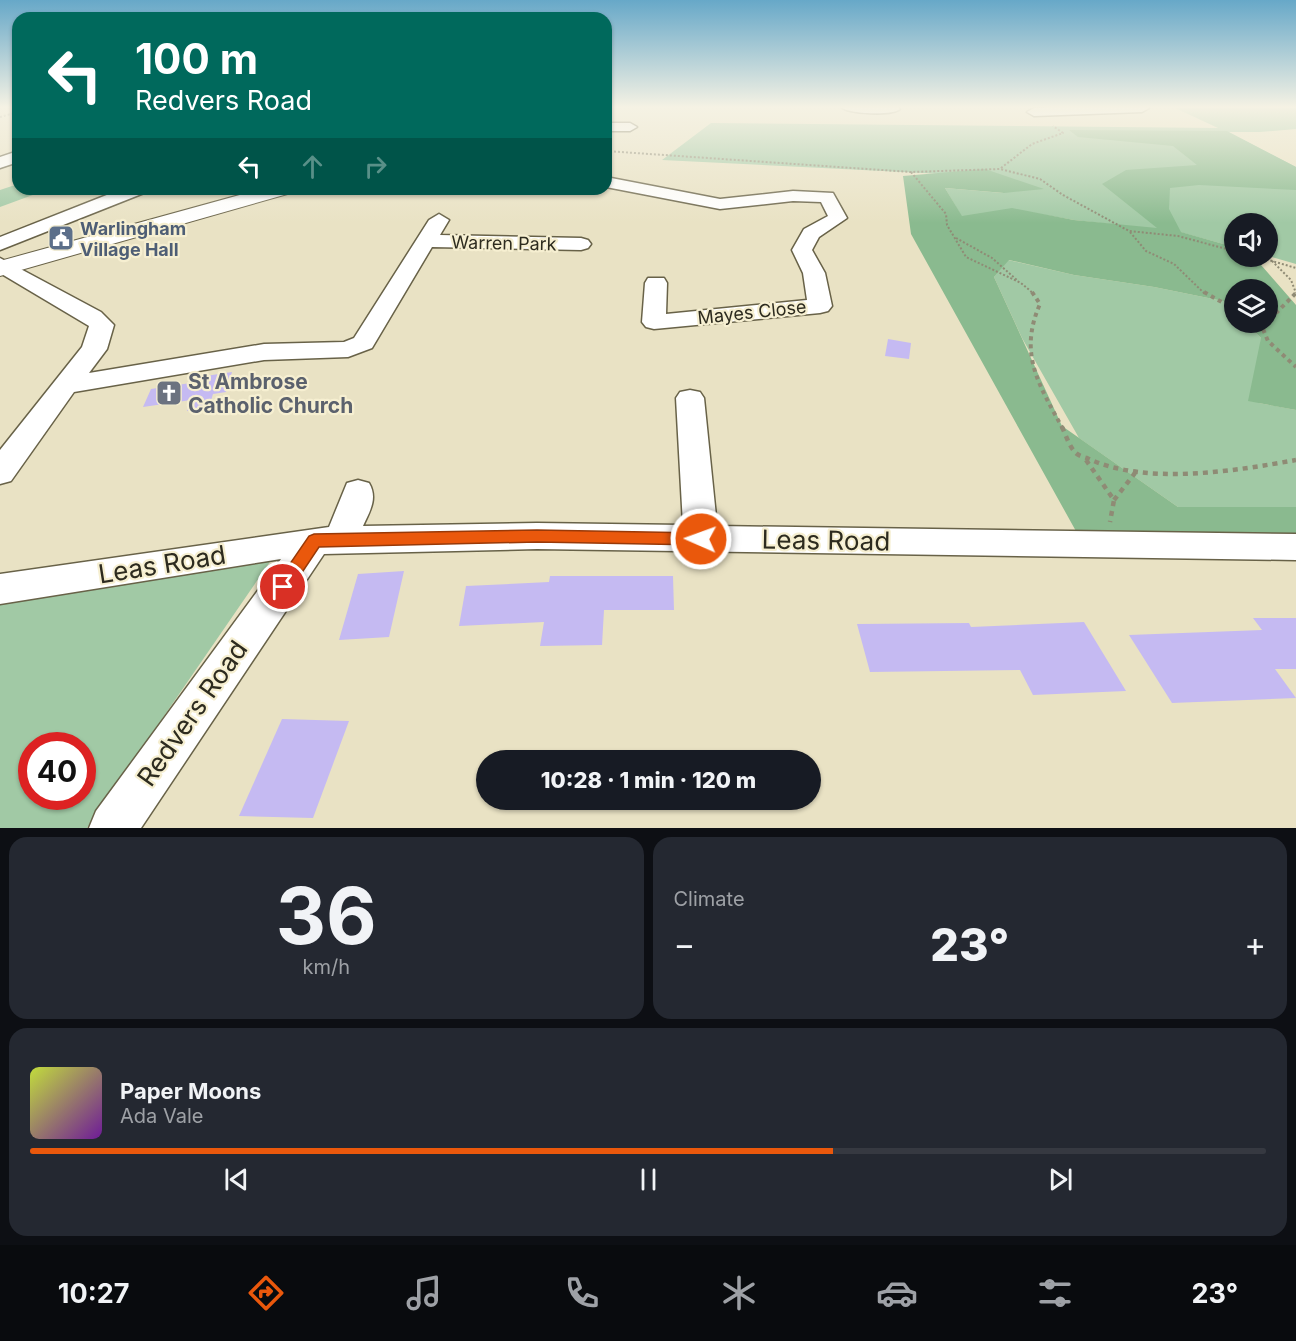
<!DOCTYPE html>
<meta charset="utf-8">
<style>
body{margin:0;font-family:Inter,sans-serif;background:#242831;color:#f1f3f6;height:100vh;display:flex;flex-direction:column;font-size:22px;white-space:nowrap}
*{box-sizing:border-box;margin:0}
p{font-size:20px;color:#9ea1a6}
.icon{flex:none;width:33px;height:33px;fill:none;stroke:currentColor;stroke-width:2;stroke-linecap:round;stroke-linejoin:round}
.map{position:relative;height:828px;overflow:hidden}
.drawer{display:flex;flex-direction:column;gap:9px;padding:9px;background:#0d0f14;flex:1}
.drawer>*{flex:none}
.guide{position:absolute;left:12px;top:12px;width:600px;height:183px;border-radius:18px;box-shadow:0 2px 4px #0004;background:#00695c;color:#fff;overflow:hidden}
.tools{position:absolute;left:1224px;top:213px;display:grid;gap:12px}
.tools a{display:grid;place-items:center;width:54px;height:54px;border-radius:50%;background:#171b24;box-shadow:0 2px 4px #0004;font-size:30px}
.speed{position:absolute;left:18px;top:732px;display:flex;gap:12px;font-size:30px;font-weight:700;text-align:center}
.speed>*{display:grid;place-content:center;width:78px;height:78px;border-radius:50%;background:#171b24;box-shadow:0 2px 4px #0004;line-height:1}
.speed .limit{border:9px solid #d22;background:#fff;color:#111}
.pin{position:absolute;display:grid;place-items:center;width:51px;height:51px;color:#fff;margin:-26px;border:3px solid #fff;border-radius:50%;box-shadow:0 2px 6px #0007}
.me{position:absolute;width:66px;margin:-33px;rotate:272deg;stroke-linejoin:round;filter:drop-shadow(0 0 4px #0008)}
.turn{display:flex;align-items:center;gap:21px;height:126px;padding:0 24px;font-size:27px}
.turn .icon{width:78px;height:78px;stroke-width:2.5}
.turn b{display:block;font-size:42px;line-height:51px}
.lanes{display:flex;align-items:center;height:57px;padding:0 24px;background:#0003;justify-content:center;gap:30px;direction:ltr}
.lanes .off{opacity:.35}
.big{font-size:45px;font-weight:800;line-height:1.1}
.drawer .widget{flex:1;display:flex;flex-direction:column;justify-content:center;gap:9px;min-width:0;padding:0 21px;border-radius:18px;background:#242831}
.drawer .dial{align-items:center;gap:0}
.dial b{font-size:78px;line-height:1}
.song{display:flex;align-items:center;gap:18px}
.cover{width:72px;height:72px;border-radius:9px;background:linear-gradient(135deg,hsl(70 70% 55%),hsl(280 70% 35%))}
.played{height:6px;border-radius:3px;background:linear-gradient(90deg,#ea580c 65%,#363941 65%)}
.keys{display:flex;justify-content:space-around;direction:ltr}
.heat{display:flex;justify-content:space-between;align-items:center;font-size:33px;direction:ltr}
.drawer .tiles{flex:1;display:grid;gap:9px;grid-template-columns:1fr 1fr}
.widget:last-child{grid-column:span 2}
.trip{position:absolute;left:476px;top:750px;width:345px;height:60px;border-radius:30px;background:#171b24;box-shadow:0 2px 4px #0004;font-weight:800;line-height:60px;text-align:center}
.tabs{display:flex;height:96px;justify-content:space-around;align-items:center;background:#090b0e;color:#9ea1a6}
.tabs .icon{width:42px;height:42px}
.tabs .on{color:#ea580c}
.tabs b{font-size:27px;color:#f1f3f6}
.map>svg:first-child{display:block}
.green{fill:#a1c9a5;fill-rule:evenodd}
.forest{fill:#8aba8f}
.building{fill:#c5baf2}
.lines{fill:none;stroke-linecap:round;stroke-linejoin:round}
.minor-casing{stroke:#686248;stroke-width:3}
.major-casing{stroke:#686248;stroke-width:2}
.path-far2{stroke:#8f8b75;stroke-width:2;stroke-dasharray:2 2;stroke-linecap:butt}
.path-far1{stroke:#8f8b75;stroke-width:4;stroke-dasharray:4 4;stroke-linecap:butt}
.path{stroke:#8f8b75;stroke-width:4.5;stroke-dasharray:5 5;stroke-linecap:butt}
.minor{fill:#fff;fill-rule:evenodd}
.major{fill:#fff;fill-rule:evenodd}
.route{fill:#ea580c;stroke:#983908;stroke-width:1.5}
.labels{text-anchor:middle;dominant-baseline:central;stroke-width:4.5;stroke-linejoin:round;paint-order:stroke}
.far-service-label{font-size:18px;font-weight:bold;fill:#4e5e75;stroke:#f6efd1;text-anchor:start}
.far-street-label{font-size:18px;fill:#2d2b1f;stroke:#f6efd1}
.worship-label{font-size:21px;font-weight:bold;fill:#5b616d;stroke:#f6efd1;text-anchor:start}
.near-street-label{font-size:26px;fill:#2d2b1f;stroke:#f6efd1}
</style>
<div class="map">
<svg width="1296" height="828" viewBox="0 0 1296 828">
<rect width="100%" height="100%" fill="#e9e2c4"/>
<g class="green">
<polygon points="1173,107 1296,107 1296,129 1260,132 1228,132 1296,167 1296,264 1268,256 1268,224 1234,224 1234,247 1180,232 1074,220 1012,209 962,217 945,188 1003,193 1003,177 662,160 711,123 1218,128"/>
<polygon points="18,184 18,189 49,189 0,207 0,190"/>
<polygon points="1008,260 1074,275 1154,287 1223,301 1234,312 1234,322 1246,323 1261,338 1259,403 1296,410 1296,507 1178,507 1079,438 1022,338 994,277"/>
<path d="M 274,556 L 87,828 L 0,828 L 0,601 ZM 32,746 L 82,746 L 82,796 L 32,796 Z"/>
</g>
<polygon class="forest" points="1069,130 1227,131 1296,167 1296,190 1199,185 1170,188 1169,209 1181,232 1234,247 1234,256 1254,257 1296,305 1296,410 1248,401 1261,338 1246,323 1268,322 1268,290 1234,290 1234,312 1223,301 1154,287 1074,275 1009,260 994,277 1062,426 1178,507 1296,507 1296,535 1077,533 911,234 903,176 985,169 1044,189 1004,193 945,188 962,216 1012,208 1074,220 1157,228 1102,184 1126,170 1197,165 1173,146 1078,137"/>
<g class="building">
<polygon points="888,339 911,343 909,359 885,356"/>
<polygon points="232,372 226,392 213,394 209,407 187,411 191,400 143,407 151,389 197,382 199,377"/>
<polygon points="404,571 389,637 339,640 358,574"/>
<polygon points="550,576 673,576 674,610 604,610 602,645 540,646 544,622 459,626 466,586 549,582"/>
<polygon points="1253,618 1296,618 1296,669 1275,669 1296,698 1172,703 1129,635 1262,630"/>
<polygon points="1084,622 1126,691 1033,695 1020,670 870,672 857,624 969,623 971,627"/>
<polygon points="282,719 349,721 313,818 239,816"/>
</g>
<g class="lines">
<g class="minor-casing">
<g id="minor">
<path d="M 841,107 L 898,107 L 900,109 C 893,116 848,114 841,107 Z"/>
<polygon points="1063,107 1148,107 1149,108 1142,112 1034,116 1027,112 1034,108"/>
<polygon points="606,123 630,123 637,127 630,131 606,131"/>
<polygon points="18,151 18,162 0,168 0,157"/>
<polygon points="606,177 720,199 793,191 833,193 847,218 819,237 812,250 825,273 832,306 828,311 820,313 654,329 646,327 642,322 645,283 648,278 664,278 667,283 666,314 807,300 803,273 792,250 804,229 828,216 821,202 793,201 720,209 606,187"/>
<polygon points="122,189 147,189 144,193 0,250 0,237"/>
<polygon points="439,214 449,220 440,235 581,238 588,240 591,244 588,248 581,250 432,247 372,348 348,357 264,360 74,392 11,481 0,484 0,450 82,347 89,326 0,273 0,258 101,312 114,325 107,349 89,373 264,344 344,342 354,338 429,220"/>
<path d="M 690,390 L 700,392 L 704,398 L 717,526 L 1296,534 L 1296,560 L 537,549 L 324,554 L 141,828 L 89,828 L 96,811 L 281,559 L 0,604 L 0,574 L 329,527 L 347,483 L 358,480 L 369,483 C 378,498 370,511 363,526 L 537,523 L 683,525 L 676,398 L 680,392 Z"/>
</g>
</g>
<g class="major-casing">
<polygon id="major" points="261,189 294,189 291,193 0,276 0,261"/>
</g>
<g class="path-far2">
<polyline points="12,107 18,108"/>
<polyline points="0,117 18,112"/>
<polyline points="606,151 911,172 1000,169 1040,179 1063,195 1129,231 1178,236 1234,251"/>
<polyline points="1001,168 1032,144 1063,133 1053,126"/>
<polyline points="911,172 946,214 947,225 966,257 1021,283 1034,294"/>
<polyline points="1130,232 1146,251 1174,264 1205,294"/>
<polyline points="956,238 992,258 1018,281"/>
<polyline points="1255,256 1296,268"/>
<polyline points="1272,261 1291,280 1296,293"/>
</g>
<g class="path-far1">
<path d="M 1032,292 L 1040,304 C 1018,354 1039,385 1063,429"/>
<polyline points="1204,292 1234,309"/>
<polyline points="1268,316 1277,312 1296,293"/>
<polyline points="1260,322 1268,341 1296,367"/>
</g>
<g class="path">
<path d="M 1062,427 C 1066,435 1069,446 1075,452 C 1077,455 1083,457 1087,458 C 1145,486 1234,471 1296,460"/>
<polyline points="1086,460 1114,500 1110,522"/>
<polyline points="1114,500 1135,473 1140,471"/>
</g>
<use href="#minor" class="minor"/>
<use href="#major" class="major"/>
</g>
<linearGradient id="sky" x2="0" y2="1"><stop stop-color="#67a8c8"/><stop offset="0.48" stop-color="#f5f2e4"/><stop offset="1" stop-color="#f5f2e4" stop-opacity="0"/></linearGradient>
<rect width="1296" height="223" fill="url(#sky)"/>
<polygon class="route" points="537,530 701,533 709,539 701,545 537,542 319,547 289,592 277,592 274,587 309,536 314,534"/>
<defs>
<g id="civic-square" transform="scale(1.35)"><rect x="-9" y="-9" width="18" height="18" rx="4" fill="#5c6f8a" stroke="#f6efd1"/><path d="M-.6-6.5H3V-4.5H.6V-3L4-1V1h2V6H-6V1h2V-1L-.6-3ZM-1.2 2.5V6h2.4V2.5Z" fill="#fff"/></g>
<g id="church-square" transform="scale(1.35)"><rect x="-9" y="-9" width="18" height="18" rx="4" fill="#6b7280" stroke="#f6efd1"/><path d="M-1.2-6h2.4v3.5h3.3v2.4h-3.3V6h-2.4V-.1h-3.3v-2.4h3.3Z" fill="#fff"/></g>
</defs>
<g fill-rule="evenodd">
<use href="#civic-square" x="61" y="238"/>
<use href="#church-square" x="169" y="393"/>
</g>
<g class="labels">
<g class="far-service-label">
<text x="80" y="228">Warlingham<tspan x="80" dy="21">Village Hall</tspan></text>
</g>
<g class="far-street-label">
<text transform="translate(504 243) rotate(1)">Warren Park</text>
<text transform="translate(752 312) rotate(-6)">Mayes Close</text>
</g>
<g class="worship-label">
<text x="188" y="381">St Ambrose<tspan x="188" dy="24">Catholic Church</tspan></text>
</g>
<g class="near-street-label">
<text transform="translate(826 540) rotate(1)">Leas Road</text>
<text transform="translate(162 564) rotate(-9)">Leas Road</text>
<text transform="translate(192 713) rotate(-55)">Redvers Road</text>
</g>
</g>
</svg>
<div class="tools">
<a><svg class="icon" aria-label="sound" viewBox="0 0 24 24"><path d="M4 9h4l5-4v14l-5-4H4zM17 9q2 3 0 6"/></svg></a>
<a><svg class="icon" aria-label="layers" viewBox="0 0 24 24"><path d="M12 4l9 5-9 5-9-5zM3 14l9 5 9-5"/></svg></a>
</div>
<div class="speed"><div class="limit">40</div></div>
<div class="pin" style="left:283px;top:587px;background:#d93025"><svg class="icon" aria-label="arrive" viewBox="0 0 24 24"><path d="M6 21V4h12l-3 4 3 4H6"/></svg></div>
<svg class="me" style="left:701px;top:539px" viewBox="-20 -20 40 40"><circle r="17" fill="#ea580c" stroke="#fff" stroke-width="3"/><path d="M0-11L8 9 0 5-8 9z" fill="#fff"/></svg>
<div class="trip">10:28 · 1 min · 120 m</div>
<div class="guide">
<div class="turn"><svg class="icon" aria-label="left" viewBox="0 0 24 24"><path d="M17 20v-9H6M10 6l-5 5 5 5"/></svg><div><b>100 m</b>Redvers Road</div></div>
<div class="lanes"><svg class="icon" aria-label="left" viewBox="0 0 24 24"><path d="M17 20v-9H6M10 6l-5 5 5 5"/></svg><svg class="icon off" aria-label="ahead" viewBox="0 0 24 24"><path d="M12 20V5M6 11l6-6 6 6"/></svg><svg class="icon off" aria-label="right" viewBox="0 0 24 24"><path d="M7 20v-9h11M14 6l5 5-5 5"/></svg></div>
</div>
</div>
<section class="drawer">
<div class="tiles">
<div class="widget dial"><b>36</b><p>km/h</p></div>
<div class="widget"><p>Climate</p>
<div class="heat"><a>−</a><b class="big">23°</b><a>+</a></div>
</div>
<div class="widget">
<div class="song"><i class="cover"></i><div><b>Paper Moons</b><p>Ada Vale</p></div></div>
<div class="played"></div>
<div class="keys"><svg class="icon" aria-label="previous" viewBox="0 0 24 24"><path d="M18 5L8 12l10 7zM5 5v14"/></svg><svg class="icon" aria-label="pause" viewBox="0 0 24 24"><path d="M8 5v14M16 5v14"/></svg><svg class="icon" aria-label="next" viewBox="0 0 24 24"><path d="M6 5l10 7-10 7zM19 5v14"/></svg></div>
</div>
</div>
</section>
<nav class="tabs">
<b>10:27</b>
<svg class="icon on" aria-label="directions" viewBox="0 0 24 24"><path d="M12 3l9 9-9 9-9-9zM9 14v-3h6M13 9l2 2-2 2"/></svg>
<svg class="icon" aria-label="music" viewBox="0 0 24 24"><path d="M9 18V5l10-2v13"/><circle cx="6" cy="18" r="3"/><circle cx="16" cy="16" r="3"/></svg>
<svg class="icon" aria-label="phone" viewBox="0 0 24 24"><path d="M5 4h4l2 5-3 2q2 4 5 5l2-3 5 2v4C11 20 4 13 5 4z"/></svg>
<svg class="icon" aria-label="climate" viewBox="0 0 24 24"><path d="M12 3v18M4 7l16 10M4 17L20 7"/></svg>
<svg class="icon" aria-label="car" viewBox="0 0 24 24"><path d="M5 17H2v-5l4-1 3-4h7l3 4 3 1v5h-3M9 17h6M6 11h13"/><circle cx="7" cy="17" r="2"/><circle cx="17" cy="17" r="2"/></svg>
<svg class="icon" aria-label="filters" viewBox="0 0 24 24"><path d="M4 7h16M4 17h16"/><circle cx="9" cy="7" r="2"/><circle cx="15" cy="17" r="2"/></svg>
<b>23°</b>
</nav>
